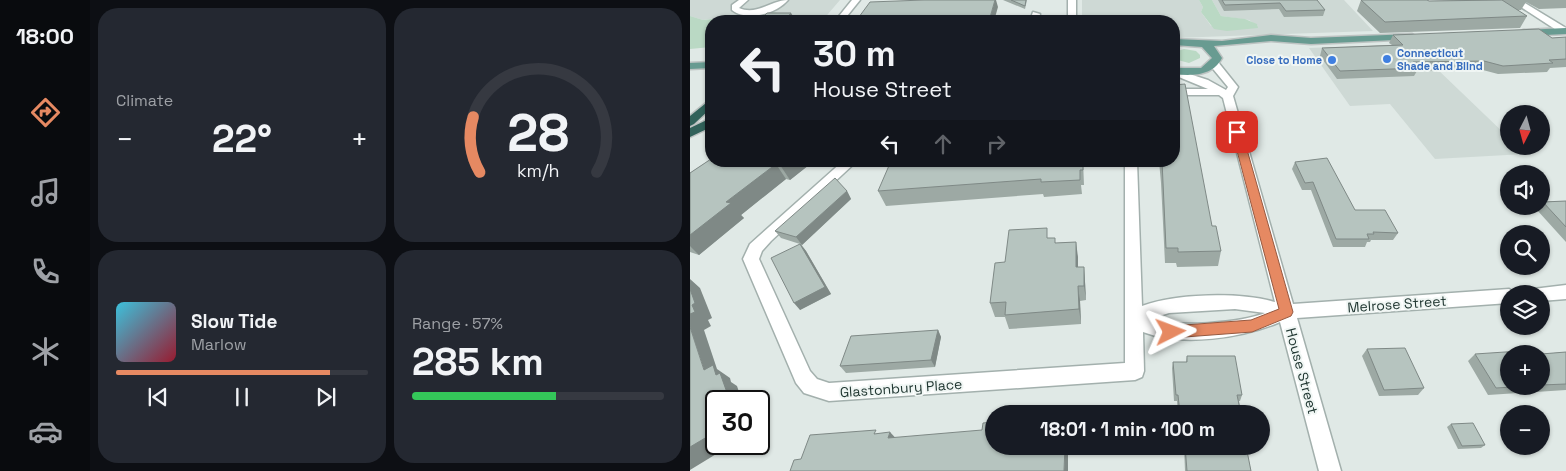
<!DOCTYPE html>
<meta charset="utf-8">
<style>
body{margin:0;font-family:"Space Grotesk",sans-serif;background:#242831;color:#f1f3f6;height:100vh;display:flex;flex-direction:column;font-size:19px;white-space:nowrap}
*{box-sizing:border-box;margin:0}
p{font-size:16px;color:#9ea1a6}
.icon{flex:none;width:28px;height:28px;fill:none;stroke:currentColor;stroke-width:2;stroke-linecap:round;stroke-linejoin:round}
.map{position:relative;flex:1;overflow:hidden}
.details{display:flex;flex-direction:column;gap:8px;padding:8px;background:#0d0f14;width:600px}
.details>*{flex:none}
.guide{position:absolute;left:15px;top:15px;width:475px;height:152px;border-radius:20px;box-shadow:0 1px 4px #0004;background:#171b24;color:#f1f3f6;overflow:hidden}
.needle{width:32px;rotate:186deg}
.tools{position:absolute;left:810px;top:105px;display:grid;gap:10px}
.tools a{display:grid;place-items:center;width:50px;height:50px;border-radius:50%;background:#171b24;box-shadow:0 1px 4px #0004;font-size:25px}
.speed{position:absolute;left:15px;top:390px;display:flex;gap:10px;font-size:25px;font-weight:700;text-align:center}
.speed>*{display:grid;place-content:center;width:65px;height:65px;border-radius:50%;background:#171b24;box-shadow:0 1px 4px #0004;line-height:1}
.speed .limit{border:2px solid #111;border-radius:8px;background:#fff;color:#111}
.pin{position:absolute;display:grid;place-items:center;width:42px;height:42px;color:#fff;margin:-21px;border-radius:10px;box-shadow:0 2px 8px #0006}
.me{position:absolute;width:55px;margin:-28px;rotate:87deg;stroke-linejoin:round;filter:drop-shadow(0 0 4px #0008)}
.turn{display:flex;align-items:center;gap:18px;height:105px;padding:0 25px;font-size:22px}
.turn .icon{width:65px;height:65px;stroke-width:2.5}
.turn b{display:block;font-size:35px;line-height:42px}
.lanes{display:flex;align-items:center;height:48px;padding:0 25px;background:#0003;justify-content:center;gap:25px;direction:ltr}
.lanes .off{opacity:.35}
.big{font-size:38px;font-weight:700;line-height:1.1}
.details .card{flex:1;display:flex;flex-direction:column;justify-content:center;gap:8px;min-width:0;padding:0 18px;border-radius:20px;background:#242831}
.details .dial{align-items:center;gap:0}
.dial svg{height:130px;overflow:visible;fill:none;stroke:#363941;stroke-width:7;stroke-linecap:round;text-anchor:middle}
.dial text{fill:#f1f3f6;stroke:none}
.song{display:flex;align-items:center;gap:15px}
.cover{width:60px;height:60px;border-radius:8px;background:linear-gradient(135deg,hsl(190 70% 55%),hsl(350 70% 35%))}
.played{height:5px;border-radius:2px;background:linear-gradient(90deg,#e68962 85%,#363941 85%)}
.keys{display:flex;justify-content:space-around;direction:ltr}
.heat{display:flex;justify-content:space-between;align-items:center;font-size:28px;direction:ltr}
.charge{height:8px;border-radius:4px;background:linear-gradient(90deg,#34c759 57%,#363941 0)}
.details .tiles{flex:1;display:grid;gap:8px;grid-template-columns:repeat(2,1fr)}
.trip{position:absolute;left:295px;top:405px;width:285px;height:50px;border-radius:25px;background:#171b24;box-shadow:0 1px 4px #0004;font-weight:700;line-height:50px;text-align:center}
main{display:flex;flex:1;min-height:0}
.tab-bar{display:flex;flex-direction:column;width:90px;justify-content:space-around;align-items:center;background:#090b0e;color:#9ea1a6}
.tab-bar .icon{width:35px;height:35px}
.tab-bar .on{color:#e68962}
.tab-bar b{font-size:22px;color:#f1f3f6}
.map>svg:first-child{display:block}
.built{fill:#ced9d5}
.green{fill:#bad9c4}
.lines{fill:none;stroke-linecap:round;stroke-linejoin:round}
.minor-casing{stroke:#a3b0ad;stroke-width:3}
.major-casing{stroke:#bdc3c2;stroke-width:3}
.highway-casing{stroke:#bdc3c2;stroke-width:3}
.minor{fill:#fff;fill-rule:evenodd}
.major{fill:#689b91;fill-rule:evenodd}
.highway{fill:#31625a;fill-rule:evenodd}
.wall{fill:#9da9a4}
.shaded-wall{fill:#7f8986}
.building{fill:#b6c4bf;stroke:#7f8986}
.route{fill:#e68962;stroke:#965940}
.shop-dot{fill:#3f7fe0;stroke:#f0f6f4;stroke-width:2}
.labels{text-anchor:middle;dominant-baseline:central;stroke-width:4;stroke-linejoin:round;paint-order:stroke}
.far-shop-label{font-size:11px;font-weight:bold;fill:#366cbe;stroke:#f0f6f4;text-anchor:start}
.street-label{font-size:14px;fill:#223833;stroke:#f0f6f4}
</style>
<main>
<nav class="tab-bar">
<b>18:00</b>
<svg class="icon on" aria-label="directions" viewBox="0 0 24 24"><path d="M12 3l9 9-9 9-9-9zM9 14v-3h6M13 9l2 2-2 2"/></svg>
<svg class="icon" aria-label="music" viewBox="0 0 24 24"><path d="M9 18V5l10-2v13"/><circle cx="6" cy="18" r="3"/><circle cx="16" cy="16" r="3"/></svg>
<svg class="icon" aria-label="phone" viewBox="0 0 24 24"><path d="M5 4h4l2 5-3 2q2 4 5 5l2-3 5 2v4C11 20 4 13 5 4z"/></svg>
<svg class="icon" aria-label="climate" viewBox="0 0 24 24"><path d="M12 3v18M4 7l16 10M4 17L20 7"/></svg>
<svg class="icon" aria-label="car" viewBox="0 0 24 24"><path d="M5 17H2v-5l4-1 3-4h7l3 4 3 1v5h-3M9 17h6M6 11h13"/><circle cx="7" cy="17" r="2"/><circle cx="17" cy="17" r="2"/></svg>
</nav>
<section class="details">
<div class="tiles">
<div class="card"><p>Climate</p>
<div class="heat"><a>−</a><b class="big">22°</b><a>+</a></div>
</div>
<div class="card dial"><svg viewBox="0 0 100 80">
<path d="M14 69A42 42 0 1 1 86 69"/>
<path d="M14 69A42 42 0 0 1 10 35" stroke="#e68962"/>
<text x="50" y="56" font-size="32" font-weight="700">28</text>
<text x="50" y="72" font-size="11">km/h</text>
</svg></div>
<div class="card">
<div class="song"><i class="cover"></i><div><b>Slow Tide</b><p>Marlow</p></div></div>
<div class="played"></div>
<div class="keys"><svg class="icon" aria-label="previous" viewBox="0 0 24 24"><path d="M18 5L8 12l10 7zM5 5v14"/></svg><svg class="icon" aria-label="pause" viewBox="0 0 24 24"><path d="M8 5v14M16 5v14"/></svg><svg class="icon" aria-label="next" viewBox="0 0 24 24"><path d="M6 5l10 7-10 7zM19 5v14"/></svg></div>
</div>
<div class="card"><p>Range · 57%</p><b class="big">285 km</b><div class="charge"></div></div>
</div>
</section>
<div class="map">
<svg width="876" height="471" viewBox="0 0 876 471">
<rect width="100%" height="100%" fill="#e0e9e6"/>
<g class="built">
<polygon points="0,0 150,0 132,21 77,21 65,15 37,16 13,20 0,16"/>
<polygon points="392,0 509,0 513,7 511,12 521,26 568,26 559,20 531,16 522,0 654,0 683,31 484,38 484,21 392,21"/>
<polygon points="721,44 819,138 819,146 827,146 835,154 745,159 700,104 660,106 619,48"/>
</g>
<g class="green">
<polygon points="509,0 522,0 531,16 555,19 567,24 568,28 537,31 524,29 511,12 513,7"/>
<polygon points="84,12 87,13 77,21 21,21 21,47 0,49 0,16 13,20"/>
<polygon points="494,49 506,51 510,55 510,58 499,63 484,59 484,52"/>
</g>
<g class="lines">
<g class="minor-casing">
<g id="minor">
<path d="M 49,0 L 58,0 L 49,8 C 67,16 81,0 98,0 C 86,14 57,22 42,10 L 42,5 Z"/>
<polygon points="162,0 170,0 153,21 145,21"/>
<rect x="378" y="0" width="8" height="21"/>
<polygon points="820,0 830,0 876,28 876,33 871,33"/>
<polygon points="343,12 350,14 348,21 340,21"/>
<path d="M 524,61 L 528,62 L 548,87 L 543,96 L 603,304 L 819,289 L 826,294 L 819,294 L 819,303 L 607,318 L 651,471 L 629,471 L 590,322 C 553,338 492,347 453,332 L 454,371 L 452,377 L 445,380 L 139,401 L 114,393 L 106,383 L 53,259 L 60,244 L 153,161 L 167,161 L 81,241 L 72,251 L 69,259 L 120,371 L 127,379 L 139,383 L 435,363 L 435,161 L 447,161 L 452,306 C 486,293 551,292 585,302 L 533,98 L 529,95 L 484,95 L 484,89 L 518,89 L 484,75 L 484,69 L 518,80 L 536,90 L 538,87 L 519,64 ZM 545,309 L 575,313 C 551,323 485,328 460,319 L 479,313 Z"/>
<polygon points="876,285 876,299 851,301 851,294 841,294 843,289"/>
</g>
</g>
<g class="major-casing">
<g id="major">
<polygon points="876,28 876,34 833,36 828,33 833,30"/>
<path d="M 722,34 L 727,37 L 725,39 L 621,44 L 581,41 L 524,46 L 532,58 C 523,76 502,76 484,74 L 484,68 L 511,68 L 522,58 L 512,47 L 484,45 L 484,39 L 532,41 L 581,35 L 621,38 Z"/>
<polygon points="21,62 21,68 0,69 0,63"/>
</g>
</g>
<g class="highway-casing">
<g id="highway">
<polygon points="21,99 21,108 4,124 0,126 0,116"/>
<polygon points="21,118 21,127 0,137 0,128"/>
</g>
</g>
<use href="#minor" class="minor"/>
<use href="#major" class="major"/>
<use href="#highway" class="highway"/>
</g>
<g class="wall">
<polygon points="313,0 337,0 335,9"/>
<polygon points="528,0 627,0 635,10 633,16 594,17 589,9 534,11"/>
<polygon points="671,0 737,0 739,1 769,0 876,0 876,8 849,9 836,2 831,10 827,10 837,16 830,28 690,33 667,11"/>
<polygon points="703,35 862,38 876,37 876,67 860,68 857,72 808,74 789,69 727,71 724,76 647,79 630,56 632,48 702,45 699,43"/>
<polygon points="21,159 124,161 100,180 96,179 51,215 54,218 9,255 0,252 0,173"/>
<polygon points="393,161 394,185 391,185 392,194 354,197 353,194 196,206 188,191"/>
<polygon points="469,161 484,161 522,226 531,251 528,266 487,267 486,263 475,263 471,183"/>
<polygon points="605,162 665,210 708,233 703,240 681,240 680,242 677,242 675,247 643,247 621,190 612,190 602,169"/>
<polygon points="157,191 161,199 112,245 111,244 116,251 141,294 110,310 110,244 91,238 85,231"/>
<polygon points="876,201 876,242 847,210 850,206 851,206 851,204 853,202"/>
<polygon points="359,238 366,243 386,242 388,267 394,267 395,282 396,300 390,301 391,324 319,329 315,317 305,317 300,303 315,262"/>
<polygon points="248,330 251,337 245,367 156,373 150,366"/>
<polygon points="677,349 734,388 728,395 689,396 672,356"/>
<polygon points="876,352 876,390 798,395 778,361 785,354 819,386 851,386 851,354"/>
<polygon points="497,356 552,395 550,401 549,401 551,414 488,414 487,401 484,401 482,368 483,362 496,362"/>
<polygon points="761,424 795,445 791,448 768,449 757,427"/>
<polygon points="494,446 556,446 561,471 495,471"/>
</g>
<g class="shaded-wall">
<polygon points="305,0 306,0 308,7 304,21 299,21"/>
<polygon points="101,13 105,19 103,21 94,21"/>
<polygon points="95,161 124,161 100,180 90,165"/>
<polygon points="86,164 96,179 51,215 54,218 9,255 0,246 0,235 36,202"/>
<polygon points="157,191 161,199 112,245 106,237"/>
<polygon points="386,242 388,257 388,282 386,267"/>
<polygon points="110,244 116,251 141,294 110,310 104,303"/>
<polygon points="394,267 395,282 396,300 394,286"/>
<polygon points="0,279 10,288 22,318 18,320 21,326 14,330 27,369 40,378 41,382 47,386 52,401 40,401 14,370 0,327"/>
<polygon points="388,286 390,301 391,324 389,309"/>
<polygon points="248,330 251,337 245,367 241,360"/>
<polygon points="26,427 26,444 40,444 41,445 0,470 0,447 20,430"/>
<polygon points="200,432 211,444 198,438"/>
<polygon points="375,446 377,446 378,448 378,471 374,471"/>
</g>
<g class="building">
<polygon points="234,0 305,0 299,21 166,21 180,2"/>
<polygon points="321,0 336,0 335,6"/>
<polygon points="532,0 627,0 635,10 596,11 590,3 535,5"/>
<polygon points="671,0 737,0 739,1 812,0 837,16 695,22"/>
<polygon points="77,13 101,13 94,21 69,21"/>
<polygon points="849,29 862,38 876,37 876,59 859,60 863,63 813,66 794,61 723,62 728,68 650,71 632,48 713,45 703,35"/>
<polygon points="495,84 522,226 526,226 531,251 488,252 488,248 476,248 472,161 484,161 484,85"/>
<polygon points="637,158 665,210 695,210 708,233 683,232 684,234 677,234 679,239 646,239 623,182 615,183 605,162"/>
<polygon points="21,159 21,161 95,161 90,165 86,164 36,202 41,203 0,235 0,173"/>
<polygon points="201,161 393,161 393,170 390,170 390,180 351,182 351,179 188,191"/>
<polygon points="145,178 157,191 106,237 85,231"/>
<polygon points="876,201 876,227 853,202"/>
<polygon points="357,228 357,238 365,238 365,243 386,242 386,267 394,267 394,286 388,286 389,309 315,315 316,302 300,303 305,263 315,262 319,230"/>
<polygon points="110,244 135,287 104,303 81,258"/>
<polygon points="0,289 5,303 2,305 5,312 0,314"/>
<polygon points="0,327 14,370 23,365 26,375 30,373 40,401 26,401 26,427 20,430 22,434 0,447"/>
<polygon points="248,330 241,360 150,366 161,336"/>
<polygon points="715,348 734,388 694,390 677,349"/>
<polygon points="830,351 832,354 819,354 819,386 838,386 806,388 785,354"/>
<polygon points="876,352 876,384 851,385 851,354"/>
<polygon points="497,356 545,356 552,395 547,395 551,414 490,414 488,395 486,395 483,362 497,362"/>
<polygon points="304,422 304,446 375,446 374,471 100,471 104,460 111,459 120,435 186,430 184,434 200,432 198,438 292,430 293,423"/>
<polygon points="783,423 795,445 772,446 761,424"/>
<polygon points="495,446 556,446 561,471 497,471"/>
</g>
<polygon class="route" points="544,131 552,132 603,312 601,316 562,332 481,338 476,336 474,332 476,328 481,326 561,320 589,309 542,132"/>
<g class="shop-dot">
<circle cx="697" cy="59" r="5"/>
<circle cx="642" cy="60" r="5"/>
</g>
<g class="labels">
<g class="far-shop-label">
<text x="707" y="53">Connecticut<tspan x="707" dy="13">Shade and Blind</tspan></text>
<text x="632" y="60" text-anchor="end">Close to Home</text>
</g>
<g class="street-label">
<text transform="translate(707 304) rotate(-4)">Melrose Street</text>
<text transform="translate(612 371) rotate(75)">House Street</text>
<text transform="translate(211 388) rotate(-4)">Glastonbury Place</text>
</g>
</g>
</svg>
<div class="tools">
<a><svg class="needle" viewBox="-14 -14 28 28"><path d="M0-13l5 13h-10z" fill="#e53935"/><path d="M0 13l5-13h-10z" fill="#9ea1a6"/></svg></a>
<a><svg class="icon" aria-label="sound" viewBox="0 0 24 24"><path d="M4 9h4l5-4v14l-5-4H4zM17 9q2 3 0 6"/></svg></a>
<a><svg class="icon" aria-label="search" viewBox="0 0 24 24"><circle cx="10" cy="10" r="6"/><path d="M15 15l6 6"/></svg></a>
<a><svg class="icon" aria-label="layers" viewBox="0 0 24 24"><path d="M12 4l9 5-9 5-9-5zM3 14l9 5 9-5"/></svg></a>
<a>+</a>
<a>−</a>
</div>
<div class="speed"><div class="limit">30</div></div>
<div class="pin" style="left:547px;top:132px;background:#d93025"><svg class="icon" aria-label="arrive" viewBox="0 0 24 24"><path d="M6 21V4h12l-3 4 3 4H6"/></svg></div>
<svg class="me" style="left:481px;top:332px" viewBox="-20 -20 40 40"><path d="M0-17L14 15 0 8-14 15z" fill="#e68962" stroke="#fff" stroke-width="4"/></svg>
<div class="trip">18:01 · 1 min · 100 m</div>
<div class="guide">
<div class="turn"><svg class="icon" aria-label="left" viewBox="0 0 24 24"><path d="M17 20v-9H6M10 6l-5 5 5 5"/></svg><div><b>30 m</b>House Street</div></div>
<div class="lanes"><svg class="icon" aria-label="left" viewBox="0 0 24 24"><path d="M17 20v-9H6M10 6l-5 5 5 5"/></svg><svg class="icon off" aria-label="ahead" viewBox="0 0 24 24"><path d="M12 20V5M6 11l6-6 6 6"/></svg><svg class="icon off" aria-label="right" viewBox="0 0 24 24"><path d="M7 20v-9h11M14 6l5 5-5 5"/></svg></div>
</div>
</div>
</main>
